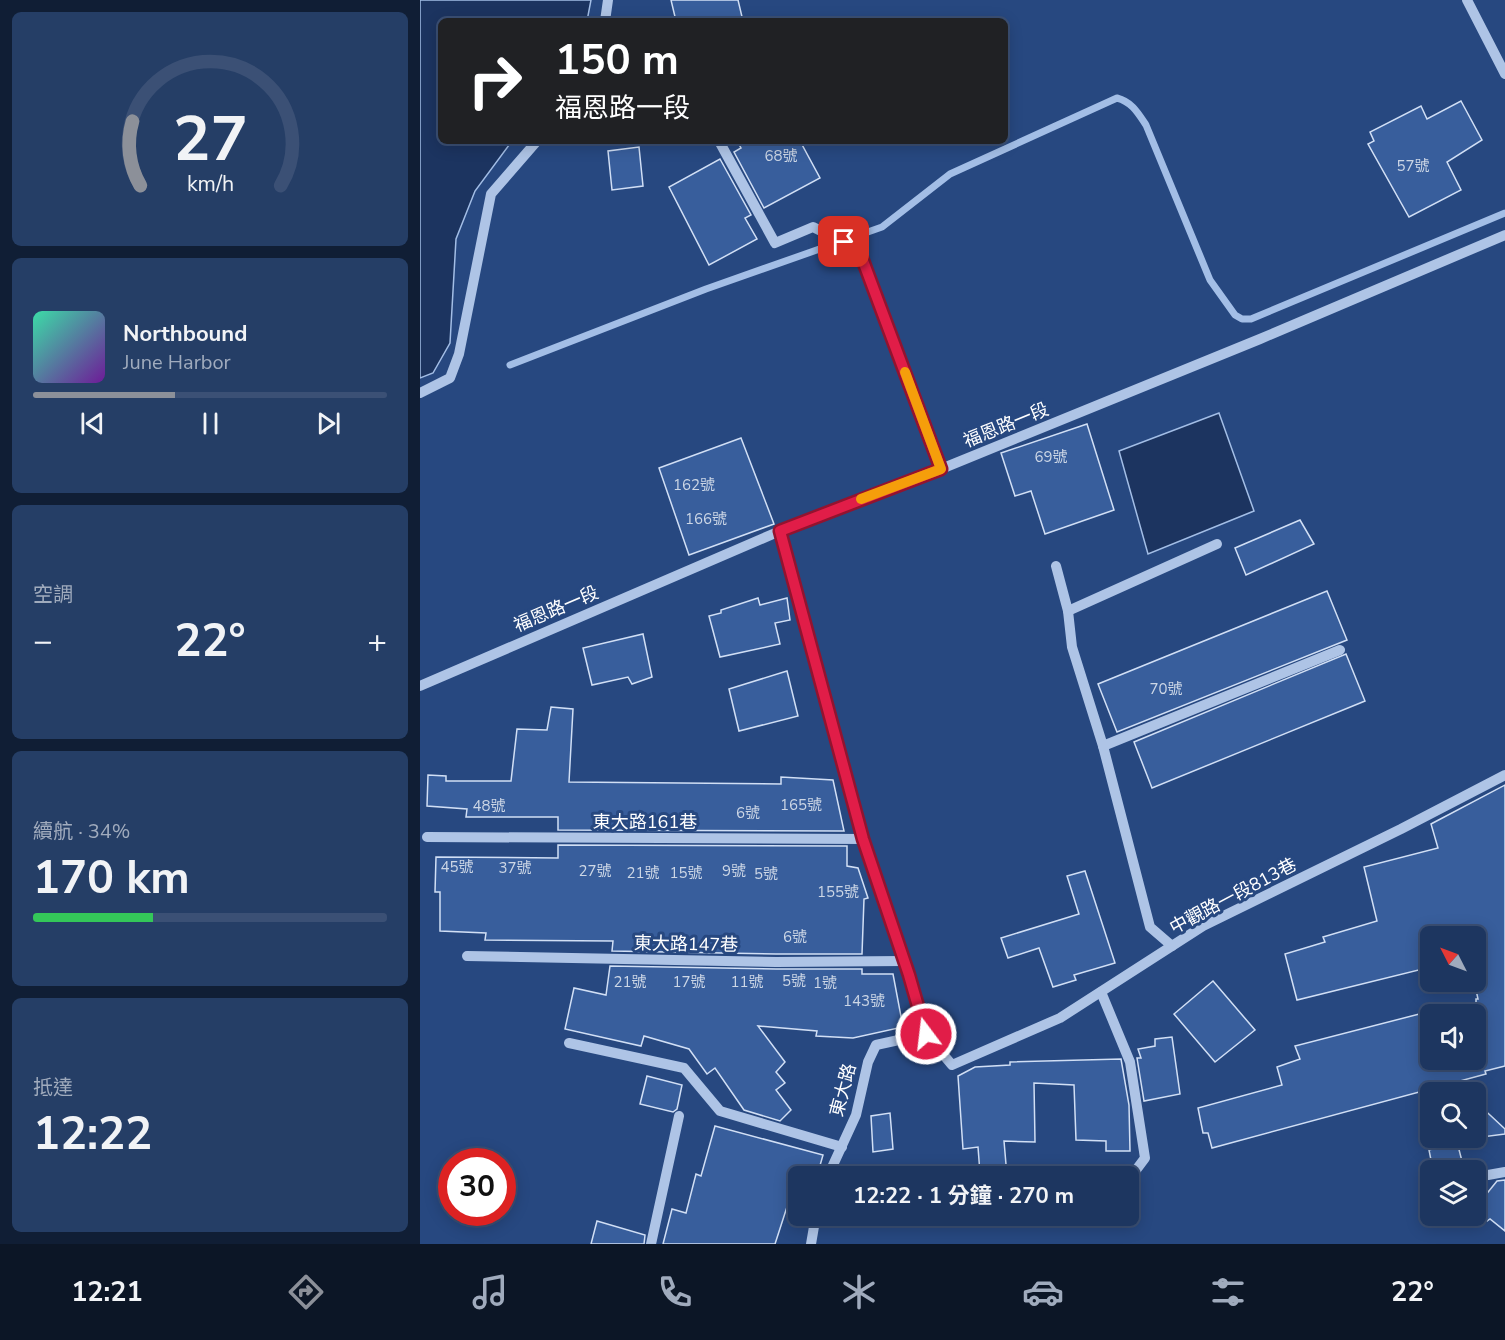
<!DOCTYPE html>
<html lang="zh-TW">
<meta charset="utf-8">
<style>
body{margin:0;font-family:"Nunito Sans","Noto Sans TC",sans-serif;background:#253e66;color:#f1f3f6;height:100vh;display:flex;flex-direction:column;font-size:22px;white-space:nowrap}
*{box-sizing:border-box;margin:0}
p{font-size:20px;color:#a0abbd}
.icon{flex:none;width:33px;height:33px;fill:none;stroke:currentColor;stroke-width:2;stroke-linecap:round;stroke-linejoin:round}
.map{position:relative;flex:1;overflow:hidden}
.sheet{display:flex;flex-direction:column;gap:12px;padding:12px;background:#101e35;width:420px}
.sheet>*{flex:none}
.top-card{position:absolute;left:18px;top:18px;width:570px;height:126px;border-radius:9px;box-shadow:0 3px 15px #0003,0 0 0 2px #3b5075;background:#202124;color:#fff;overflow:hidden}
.needle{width:39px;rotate:312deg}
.fabs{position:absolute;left:1000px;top:926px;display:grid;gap:12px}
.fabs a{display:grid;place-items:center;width:66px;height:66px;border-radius:9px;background:#1d3660;box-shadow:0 3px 15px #0003,0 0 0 2px #3b5075;font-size:30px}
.speed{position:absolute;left:18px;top:1148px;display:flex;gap:12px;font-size:30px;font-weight:700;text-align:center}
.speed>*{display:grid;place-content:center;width:78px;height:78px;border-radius:50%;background:#1d3660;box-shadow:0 3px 15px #0003,0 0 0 2px #3b5075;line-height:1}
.speed .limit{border:9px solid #d22;background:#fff;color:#111}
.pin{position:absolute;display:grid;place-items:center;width:51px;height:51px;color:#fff;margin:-26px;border-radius:12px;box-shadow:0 3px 9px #0006}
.me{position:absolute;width:66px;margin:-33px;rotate:345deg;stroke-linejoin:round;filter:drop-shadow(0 0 4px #0008)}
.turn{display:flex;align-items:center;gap:21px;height:126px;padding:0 18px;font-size:27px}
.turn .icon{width:78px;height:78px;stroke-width:2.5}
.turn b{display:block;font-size:42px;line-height:51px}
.big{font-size:45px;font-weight:700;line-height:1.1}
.sheet .tile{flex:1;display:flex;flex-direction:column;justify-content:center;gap:9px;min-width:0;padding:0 21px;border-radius:9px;background:#253e66}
.sheet .dial{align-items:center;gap:0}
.dial svg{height:156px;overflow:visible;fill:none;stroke:#3b5075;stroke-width:7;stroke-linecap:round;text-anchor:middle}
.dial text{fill:#f1f3f6;stroke:none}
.song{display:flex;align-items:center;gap:18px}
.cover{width:72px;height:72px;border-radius:9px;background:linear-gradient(135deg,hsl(160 70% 55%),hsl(280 70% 35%))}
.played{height:6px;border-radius:3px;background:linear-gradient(90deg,#8c9099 40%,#3b5075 40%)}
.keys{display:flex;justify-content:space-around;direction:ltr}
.heat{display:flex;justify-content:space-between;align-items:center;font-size:33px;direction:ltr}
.charge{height:9px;border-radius:4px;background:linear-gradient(90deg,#34c759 34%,#3b5075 0)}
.trip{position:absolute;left:368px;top:1166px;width:351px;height:60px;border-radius:9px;background:#1d3660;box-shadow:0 3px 15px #0003,0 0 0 2px #3b5075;font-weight:700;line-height:60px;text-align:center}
.tabs{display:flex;height:96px;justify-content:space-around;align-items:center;background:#0c1626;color:#a0abbd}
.tabs .icon{width:42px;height:42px}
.tabs .on{color:#8c9099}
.tabs b{font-size:27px;color:#f1f3f6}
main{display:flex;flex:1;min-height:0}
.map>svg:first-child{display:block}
.water{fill:#1c3460;stroke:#a3bee6;stroke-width:1.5}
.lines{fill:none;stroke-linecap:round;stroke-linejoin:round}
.stream{stroke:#a3bee6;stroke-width:7}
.building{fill:#385e9c;stroke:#d1dff5;stroke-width:1.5}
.minor{stroke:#aec4e6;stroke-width:10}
.route-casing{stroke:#92132f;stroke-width:15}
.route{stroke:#e11d48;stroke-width:10}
.slow{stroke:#f59e0b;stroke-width:10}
.labels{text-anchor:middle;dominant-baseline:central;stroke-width:6;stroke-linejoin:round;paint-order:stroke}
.number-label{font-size:15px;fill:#cdd7e6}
.street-label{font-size:18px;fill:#fff;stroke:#274880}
</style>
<main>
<section class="sheet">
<div class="tile dial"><svg viewBox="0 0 100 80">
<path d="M14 69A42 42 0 1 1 86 69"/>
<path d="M14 69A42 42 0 0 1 10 36" stroke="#8c9099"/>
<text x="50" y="56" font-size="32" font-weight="700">27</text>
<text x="50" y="72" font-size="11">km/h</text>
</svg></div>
<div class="tile">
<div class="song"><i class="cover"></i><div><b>Northbound</b><p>June Harbor</p></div></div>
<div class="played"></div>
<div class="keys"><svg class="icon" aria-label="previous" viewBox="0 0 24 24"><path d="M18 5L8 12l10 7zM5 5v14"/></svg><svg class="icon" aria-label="pause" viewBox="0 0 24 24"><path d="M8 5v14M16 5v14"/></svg><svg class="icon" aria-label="next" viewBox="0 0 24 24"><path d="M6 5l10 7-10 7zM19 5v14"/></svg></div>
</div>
<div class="tile"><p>空調</p>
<div class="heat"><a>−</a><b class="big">22°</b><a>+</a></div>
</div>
<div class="tile"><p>續航 · 34%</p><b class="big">170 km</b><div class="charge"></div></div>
<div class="tile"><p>抵達</p><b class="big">12:22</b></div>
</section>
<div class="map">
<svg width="1085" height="1244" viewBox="0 0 1085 1244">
<rect width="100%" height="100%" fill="#274880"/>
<g class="water">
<polygon points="0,0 171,0 167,21 21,21 21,141 92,141 55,191 36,239 30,343 13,373 0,378"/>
<polygon points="799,413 834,511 728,554 699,451"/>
</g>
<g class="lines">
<path class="stream" d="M 90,365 L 286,289 L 462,227 L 530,174 L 697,98 C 712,102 718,113 726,125 L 790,280 L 815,315 L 822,319 L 831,319 L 1085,213"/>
</g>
<g class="building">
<polygon points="251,0 318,0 323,21 256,21"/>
<polygon points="1041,101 1062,140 1027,162 1041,190 989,217 948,144 954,141 950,132 1001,106 1007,119"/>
<polygon points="317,141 380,141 400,178 344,208 314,152 321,148"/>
<polygon points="219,147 223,186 192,190 188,151"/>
<polygon points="300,159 331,215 325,218 337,239 289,265 249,187"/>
<polygon points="667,424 694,510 625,534 611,491 595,496 581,453"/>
<polygon points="321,438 354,524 269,555 239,468"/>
<polygon points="880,520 894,544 826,575 815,548"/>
<polygon points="907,591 927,640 697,732 678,684"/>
<polygon points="338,598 340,605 367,598 370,620 355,623 360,644 300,657 289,616 301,613 301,610"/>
<polygon points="223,634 232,677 212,684 208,677 172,685 163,648"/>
<polygon points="926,654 945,701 732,788 714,742"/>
<polygon points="367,671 378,716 319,731 309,689"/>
<polygon points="131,707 153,709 149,782 361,784 361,777 413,780 424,831 138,830 138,817 46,817 47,809 7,806 8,775 26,776 26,781 91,781 97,729 127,730"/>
<polygon points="1085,785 1085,1066 1065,1071 1066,1074 792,1148 788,1133 783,1133 778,1108 862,1085 857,1067 880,1059 875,1046 1011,1011 1011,1059 1056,1059 1056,999 1058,999 1056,990 1056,936 1011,936 1011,967 877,1000 865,954 905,942 903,937 957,921 944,867 1018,848 1011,824"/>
<polygon points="138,845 427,846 427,866 438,868 448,898 444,899 442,954 356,954 192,951 193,941 65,940 66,933 20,931 20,892 15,892 16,857 138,858"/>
<polygon points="665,871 695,963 654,975 656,980 633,987 619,948 588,958 581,938 659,914 647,876"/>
<polygon points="190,966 356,969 442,969 442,974 473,974 483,1027 433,1038 396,1036 397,1031 338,1026 365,1062 356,1072 365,1083 356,1090 371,1110 360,1121 324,1110 295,1068 287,1074 269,1049 224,1036 221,1046 145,1029 154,988 186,995"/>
<polygon points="793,981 835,1030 795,1062 754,1014"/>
<polygon points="752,1037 760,1094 724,1101 717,1058 721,1058 718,1049 735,1046 735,1039"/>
<polygon points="701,1059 709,1105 710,1151 686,1151 686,1141 656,1140 654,1085 614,1083 615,1142 584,1141 587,1176 569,1176 568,1173 560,1173 558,1147 543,1149 538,1076 555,1067 590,1065 590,1062"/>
<polygon points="227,1076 262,1085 257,1109 253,1112 220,1104"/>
<polygon points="1056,1102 1085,1129 1085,1134 1062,1137"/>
<polygon points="470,1113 473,1149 453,1152 451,1116"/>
<polygon points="295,1126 403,1155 397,1176 377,1176 355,1244 243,1244 252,1209 266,1213 276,1174 281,1176"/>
<polygon points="1037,1142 1043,1165 1025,1170 1013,1170 1009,1150"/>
<polygon points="1085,1180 1085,1231 1070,1219 1067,1221 1056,1212 1056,1207 1077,1181"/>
<polygon points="177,1221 225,1235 224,1244 171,1244"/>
</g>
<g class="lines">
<g class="minor">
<polyline points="1047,0 1085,74"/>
<polyline points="185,21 188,0"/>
<polyline points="299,141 355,243 393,227 439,250 521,469"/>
<polyline points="0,393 30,378 39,354 71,194 117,141"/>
<polyline points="360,531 443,839 489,975 506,1034 456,1045 448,1062 436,1115 408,1176"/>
<polyline points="636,566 648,611 652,647 683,746 730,927 752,946"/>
<polyline points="648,611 797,544"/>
<polyline points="0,686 360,531 521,469 840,339 1085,235"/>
<polyline points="683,746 920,650"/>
<polyline points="7,837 443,839"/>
<polyline points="47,956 356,962 484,961"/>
<polyline points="681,992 710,1062 725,1158 716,1170 690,1176"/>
<polyline points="506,1034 532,1065 640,1018 783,926 981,829 1085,775"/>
<polyline points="149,1043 264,1068 300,1111 422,1147"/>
<polyline points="1068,1175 1085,1172"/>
<polyline points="231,1244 259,1116"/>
<polyline points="391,1244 396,1215"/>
</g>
</g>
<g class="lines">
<g class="route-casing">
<polyline id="route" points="424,242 439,250 521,469 360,531 443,839 489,975 506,1034"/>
</g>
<use href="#route" class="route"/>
<polyline class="slow" points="441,499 521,469 485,372"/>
</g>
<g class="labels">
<g class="number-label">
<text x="361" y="156">68號</text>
<text x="993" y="166">57號</text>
<text x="631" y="457">69號</text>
<text x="274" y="485">162號</text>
<text x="286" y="519">166號</text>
<text x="746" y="689">70號</text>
<text x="381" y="805">165號</text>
<text x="69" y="806">48號</text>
<text x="328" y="813">6號</text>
<text x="37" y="867">45號</text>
<text x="95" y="868">37號</text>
<text x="175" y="871">27號</text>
<text x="314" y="871">9號</text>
<text x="223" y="873">21號</text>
<text x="266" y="873">15號</text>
<text x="346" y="874">5號</text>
<text x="418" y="892">155號</text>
<text x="375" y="937">6號</text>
<text x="374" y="981">5號</text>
<text x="210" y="982">21號</text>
<text x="269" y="982">17號</text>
<text x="327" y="982">11號</text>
<text x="405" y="983">1號</text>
<text x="444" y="1001">143號</text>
</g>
<g class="street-label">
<text transform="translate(586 425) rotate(-22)">福恩路一段</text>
<text transform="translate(136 609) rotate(-23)">福恩路一段</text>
<text x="225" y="822">東大路161巷</text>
<text transform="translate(813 896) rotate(-28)">中觀路一段813巷</text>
<text transform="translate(266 944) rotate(1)">東大路147巷</text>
<text transform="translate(423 1090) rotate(-75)">東大路</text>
</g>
</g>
</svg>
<div class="fabs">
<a><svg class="needle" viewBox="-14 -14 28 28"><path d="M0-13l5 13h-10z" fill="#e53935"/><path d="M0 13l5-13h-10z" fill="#a0abbd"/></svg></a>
<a><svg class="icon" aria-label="sound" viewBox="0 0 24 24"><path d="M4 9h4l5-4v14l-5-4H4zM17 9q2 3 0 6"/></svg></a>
<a><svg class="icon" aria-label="search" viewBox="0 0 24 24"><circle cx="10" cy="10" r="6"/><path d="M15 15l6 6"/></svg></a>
<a><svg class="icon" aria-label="layers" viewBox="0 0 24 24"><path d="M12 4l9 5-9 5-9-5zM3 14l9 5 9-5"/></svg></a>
</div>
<div class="speed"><div class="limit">30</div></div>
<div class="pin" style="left:424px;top:242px;background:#d93025"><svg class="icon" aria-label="arrive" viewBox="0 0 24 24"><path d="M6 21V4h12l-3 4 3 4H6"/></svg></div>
<svg class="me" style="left:506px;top:1034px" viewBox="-20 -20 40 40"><circle r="17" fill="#e11d48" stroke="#fff" stroke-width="3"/><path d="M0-11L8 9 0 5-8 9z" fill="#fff"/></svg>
<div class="trip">12:22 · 1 分鐘 · 270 m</div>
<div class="top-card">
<div class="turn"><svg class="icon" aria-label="right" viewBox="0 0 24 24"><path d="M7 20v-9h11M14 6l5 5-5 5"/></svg><div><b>150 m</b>福恩路一段</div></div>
</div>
</div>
</main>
<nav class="tabs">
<b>12:21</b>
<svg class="icon on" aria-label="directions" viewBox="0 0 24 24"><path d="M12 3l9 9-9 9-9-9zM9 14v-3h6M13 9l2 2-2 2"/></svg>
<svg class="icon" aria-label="music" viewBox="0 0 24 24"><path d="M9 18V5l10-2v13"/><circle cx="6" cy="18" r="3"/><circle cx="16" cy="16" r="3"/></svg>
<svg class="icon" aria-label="phone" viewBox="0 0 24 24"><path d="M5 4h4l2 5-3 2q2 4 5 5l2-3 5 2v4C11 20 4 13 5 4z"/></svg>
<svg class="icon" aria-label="climate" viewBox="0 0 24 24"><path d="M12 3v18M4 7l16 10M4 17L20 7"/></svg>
<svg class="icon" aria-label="car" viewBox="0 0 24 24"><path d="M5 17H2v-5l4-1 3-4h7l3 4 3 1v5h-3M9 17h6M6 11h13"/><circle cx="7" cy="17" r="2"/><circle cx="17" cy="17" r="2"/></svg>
<svg class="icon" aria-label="filters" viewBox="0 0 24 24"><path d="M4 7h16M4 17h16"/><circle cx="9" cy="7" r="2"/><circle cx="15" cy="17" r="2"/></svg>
<b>22°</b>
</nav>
